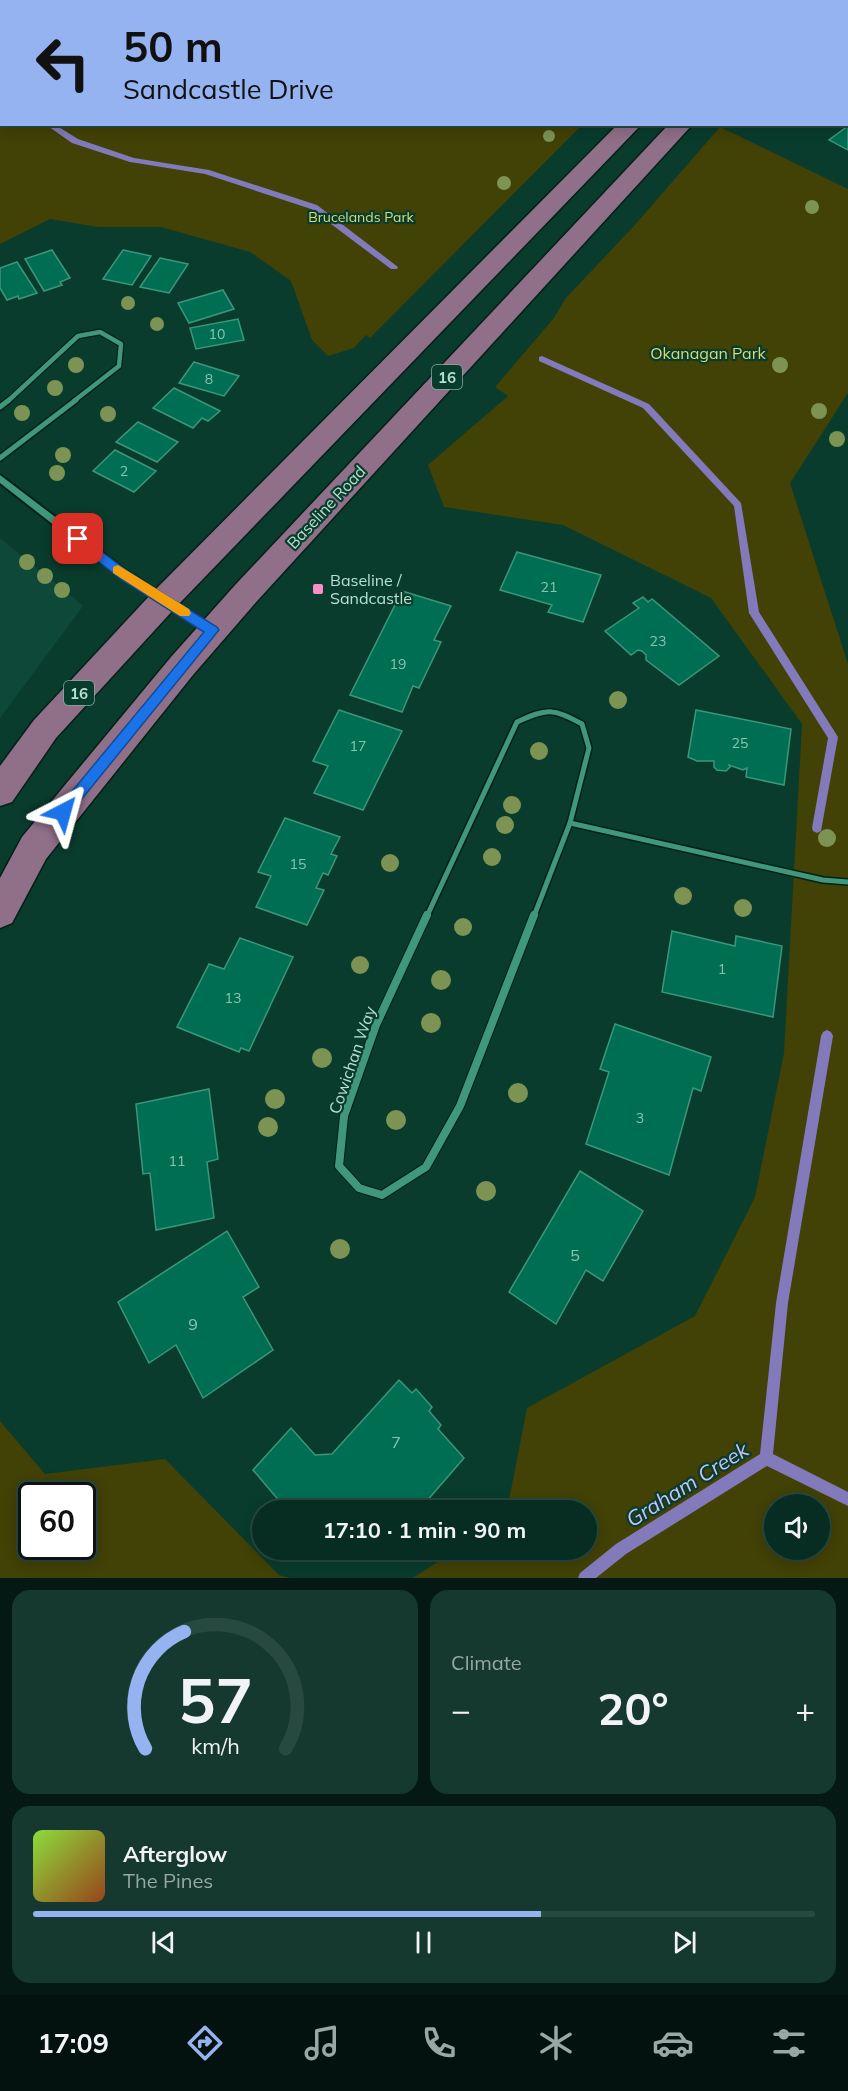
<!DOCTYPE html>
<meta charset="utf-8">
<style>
body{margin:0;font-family:Mulish,sans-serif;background:#15392f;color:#f1f3f6;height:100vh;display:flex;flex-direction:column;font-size:22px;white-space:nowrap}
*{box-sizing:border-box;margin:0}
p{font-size:20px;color:#98a8a5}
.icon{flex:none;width:33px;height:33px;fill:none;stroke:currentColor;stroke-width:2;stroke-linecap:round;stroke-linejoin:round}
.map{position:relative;height:1578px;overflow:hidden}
.panel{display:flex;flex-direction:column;gap:12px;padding:12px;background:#041913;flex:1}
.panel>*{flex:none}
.top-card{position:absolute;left:0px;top:0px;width:849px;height:126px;box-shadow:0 3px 15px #0003,0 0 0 2px #284940;background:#95b2f1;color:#111;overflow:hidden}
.tools{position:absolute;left:764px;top:1494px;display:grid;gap:12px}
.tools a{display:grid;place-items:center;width:66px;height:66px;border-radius:50%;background:#072d22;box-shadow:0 3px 15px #0003,0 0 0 2px #284940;font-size:30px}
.speed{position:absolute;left:18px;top:1482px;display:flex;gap:12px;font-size:30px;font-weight:700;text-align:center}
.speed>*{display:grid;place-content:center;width:78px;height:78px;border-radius:50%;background:#072d22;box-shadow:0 3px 15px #0003,0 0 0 2px #284940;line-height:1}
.speed .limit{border:3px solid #111;border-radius:9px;background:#fff;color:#111}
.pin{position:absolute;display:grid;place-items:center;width:51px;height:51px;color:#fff;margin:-26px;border-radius:12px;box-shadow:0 3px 9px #0006}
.me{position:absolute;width:66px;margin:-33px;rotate:39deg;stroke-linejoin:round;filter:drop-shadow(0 0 4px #0008)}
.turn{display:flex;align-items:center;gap:21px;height:126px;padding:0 24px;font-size:27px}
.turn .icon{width:78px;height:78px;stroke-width:2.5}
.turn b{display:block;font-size:42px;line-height:51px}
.big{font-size:45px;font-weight:700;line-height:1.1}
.panel .widget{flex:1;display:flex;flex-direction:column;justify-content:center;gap:9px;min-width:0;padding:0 21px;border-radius:18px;background:#15392f}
.panel .dial{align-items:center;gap:0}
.dial svg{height:156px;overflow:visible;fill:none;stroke:#284940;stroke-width:7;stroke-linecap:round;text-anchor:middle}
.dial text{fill:#f1f3f6;stroke:none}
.song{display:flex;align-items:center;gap:18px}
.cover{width:72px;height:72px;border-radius:9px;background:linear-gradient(135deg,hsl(90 70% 55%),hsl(20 70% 35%))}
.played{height:6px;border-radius:3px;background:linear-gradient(90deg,#95b2f1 65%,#284940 65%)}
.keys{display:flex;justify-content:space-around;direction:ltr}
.heat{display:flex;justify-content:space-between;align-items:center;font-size:33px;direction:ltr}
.panel .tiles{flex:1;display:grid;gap:12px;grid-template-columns:1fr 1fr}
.widget:last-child{grid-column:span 2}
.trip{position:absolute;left:252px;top:1500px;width:345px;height:60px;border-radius:30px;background:#072d22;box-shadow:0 3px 15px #0003,0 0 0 2px #284940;font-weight:700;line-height:60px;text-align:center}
.tab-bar{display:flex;height:96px;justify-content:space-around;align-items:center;background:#03120e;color:#98a8a5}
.tab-bar .icon{width:42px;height:42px}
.tab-bar .on{color:#95b2f1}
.tab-bar b{font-size:27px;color:#f1f3f6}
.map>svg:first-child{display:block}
.built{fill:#0e4838}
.green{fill:#424106;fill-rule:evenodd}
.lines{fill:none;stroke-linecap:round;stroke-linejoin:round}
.stream{fill:#827abb;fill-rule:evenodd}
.building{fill:#006e53;stroke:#3c9679;stroke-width:1.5}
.minor-far2-casing{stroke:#042017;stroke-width:7}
.minor-far1-casing{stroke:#042017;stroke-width:8}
.minor-casing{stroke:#042017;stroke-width:10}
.tertiary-casing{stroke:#042017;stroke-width:4}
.primary-casing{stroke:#042017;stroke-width:3}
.minor-far2{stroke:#3f987b;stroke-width:4.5}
.minor-far1{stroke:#3f987b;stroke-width:5}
.minor{stroke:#3f987b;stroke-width:8}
.tertiary{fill:#3f987b;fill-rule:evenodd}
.primary{fill:#906f89;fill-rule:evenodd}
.tree{fill:#7c9354}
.route{fill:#1a73e8;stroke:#114b97;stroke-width:1.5}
.slow{fill:#f59e0b}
.poi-dot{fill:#fa8fc6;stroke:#093c2d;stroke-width:2}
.labels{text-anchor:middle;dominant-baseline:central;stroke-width:4.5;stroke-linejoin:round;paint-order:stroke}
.far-park-label{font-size:14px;fill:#dbdb74;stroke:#093c2d}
.number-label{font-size:14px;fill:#89c4b1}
.shield{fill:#093c2d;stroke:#83af9f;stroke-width:1.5}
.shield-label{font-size:15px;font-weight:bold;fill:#b7e0d0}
.park-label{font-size:16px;fill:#dbdb74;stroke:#093c2d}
.street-label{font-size:16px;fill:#b7e0d0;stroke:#093c2d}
.poi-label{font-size:16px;fill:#b7e0d0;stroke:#093c2d;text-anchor:start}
.near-number-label{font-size:16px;fill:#89c4b1}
.near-water-label{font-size:21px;font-style:italic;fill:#c8c3fa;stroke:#093c2d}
</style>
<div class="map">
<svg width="848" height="1578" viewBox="0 0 848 1578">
<rect width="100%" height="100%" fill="#093c2d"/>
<polygon class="built" points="0,538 83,606 0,718"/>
<g class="green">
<polygon points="0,0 123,0 2,2 2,124 582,125 370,338 366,335 354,348 328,356 312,340 291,281 250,252 161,227 98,227 50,219 0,244"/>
<polygon points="281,0 660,0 664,1 281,1"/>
<path d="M 720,127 L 848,189 L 848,393 L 790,483 L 848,664 L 848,1578 L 413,1578 L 456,1550 L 586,1550 L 586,1510 L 507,1510 L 527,1408 L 695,1316 L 755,1197 L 784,1053 L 802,724 L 711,598 L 563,525 L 444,507 L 428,465 L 508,396 L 495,387 L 554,318 L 565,299 L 633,227 ZM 774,1504 L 819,1504 L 819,1550 L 774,1550 Z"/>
<path d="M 0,1421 L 45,1474 L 165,1459 L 279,1575 L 290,1578 L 0,1578 ZM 32,1496 L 82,1496 L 82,1546 L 32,1546 Z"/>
</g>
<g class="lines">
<g class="stream">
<rect x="16" y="0" width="6" height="2"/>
<polygon points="45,124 54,124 78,139 134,158 209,170 317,205 398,267 397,269 391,269 311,209 205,174 130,162 72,143"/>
<polygon points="542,356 649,404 741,503 759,612 838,737 821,831 817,833 813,831 812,828 828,738 749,613 734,506 643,408 539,361 539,357"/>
<polygon points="827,1030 831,1032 833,1036 788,1303 773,1454 848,1492 848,1506 767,1466 626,1554 596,1578 578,1578 580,1573 616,1544 760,1454 776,1303 821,1036 823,1032"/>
</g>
</g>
<g class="building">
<polygon points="170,0 246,0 169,2"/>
<polygon points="848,126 848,150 829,140"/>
<polygon points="52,250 70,278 60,282 62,285 44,291 25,259"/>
<polygon points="123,250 151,256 132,285 103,279"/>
<polygon points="160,258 188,264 169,293 140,287"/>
<polygon points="17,262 37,293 19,299 18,296 7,300 0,288 0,268"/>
<polygon points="223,290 234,309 189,323 178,303"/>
<polygon points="238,319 244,340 196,349 190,328"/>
<polygon points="194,362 239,376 224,396 179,383"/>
<polygon points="174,388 220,411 208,421 202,418 193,428 153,408"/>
<polygon points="138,422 178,442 157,462 116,442"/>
<polygon points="115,450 156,471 134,492 93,471"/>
<polygon points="517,552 601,575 583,622 548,612 552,605 500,590"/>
<polygon points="402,591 451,606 434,640 441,642 419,688 413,686 402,712 350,695"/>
<polygon points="643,597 648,602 652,599 719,656 679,685 646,660 646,655 642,651 638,650 631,655 605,631 639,608 633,603"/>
<polygon points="339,710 402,731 363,810 314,793 328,766 313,761"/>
<polygon points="696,710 791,729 784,785 746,777 747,768 743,770 729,765 730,767 726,771 717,770 714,767 714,761 697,761 688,757"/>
<polygon points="285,818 340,837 331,854 337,856 328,875 323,873 316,888 324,890 307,925 256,907 271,876 258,872"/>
<polygon points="672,931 735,946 736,936 782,946 773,1017 662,992"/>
<polygon points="240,938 293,957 249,1051 241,1048 239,1052 177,1027 209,964 224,969"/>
<polygon points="615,1024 711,1057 701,1091 693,1088 669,1175 586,1144 609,1072 600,1069"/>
<polygon points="209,1089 218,1159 207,1162 214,1218 156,1230 150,1173 143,1174 136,1104"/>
<polygon points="580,1171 643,1211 603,1281 586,1270 556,1324 509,1292"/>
<polygon points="227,1231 259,1287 243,1297 273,1350 203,1398 176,1345 149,1363 118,1302"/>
<polygon points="399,1380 412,1393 416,1389 432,1407 429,1411 441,1425 438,1429 464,1458 419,1510 287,1510 253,1470 291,1428 315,1455 332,1454"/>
</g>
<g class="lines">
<g class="minor-far2-casing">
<polyline id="minor-far2" points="8,401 78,336 100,332 121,344 119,366 74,401"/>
</g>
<g class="minor-far1-casing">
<g id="minor-far1">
<polyline points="0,407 9,400"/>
<polyline points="0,458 76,400"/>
<polyline points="570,823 823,880 848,882"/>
<path d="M 427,916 L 517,722 C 547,708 553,708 582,724 L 589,748 L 570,823 L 534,916"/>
</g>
</g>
<g class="minor-casing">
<polyline id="minor" points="427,915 376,1025 344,1116 339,1166 359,1188 382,1195 426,1167 460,1106 534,915"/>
</g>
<g class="tertiary-casing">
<polygon id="tertiary" points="0,475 129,573 214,627 216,630 214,633 208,633 123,579 0,483"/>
</g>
<g class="primary-casing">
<g id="primary">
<polygon points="741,0 763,0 741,2"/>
<polygon points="785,0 807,0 785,2"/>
<polygon points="618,124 642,124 175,608 56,738 12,802 0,806 0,766 34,720 153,592"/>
<polygon points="669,124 693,124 258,600 193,675 46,859 12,923 0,928 0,878 22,837 171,657 236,584"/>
</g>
</g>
<use href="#minor-far2" class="minor-far2"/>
<use href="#minor-far1" class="minor-far1"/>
<use href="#minor" class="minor"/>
<use href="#tertiary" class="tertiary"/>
<use href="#primary" class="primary"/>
</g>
<g class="tree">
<circle cx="549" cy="136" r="6"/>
<circle cx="504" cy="183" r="7"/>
<circle cx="812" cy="207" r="7"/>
<circle cx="128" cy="303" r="7"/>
<circle cx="157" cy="324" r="7"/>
<circle cx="76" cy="365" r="8"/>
<circle cx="780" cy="365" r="8"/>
<circle cx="55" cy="388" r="8"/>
<circle cx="819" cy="411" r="8"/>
<circle cx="22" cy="413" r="8"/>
<circle cx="108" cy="414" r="8"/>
<circle cx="837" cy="439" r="8"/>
<circle cx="63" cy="455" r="8"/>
<circle cx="57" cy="473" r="8"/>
<circle cx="27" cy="562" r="8"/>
<circle cx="45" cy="576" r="8"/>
<circle cx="62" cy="590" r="8"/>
<circle cx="618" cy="700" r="9"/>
<circle cx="539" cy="751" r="9"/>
<circle cx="512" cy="805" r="9"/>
<circle cx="505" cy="825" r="9"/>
<circle cx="827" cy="838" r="9"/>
<circle cx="492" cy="857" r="9"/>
<circle cx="390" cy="863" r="9"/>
<circle cx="683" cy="896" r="9"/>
<circle cx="743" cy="908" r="9"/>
<circle cx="463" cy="927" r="9"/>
<circle cx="360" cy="965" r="9"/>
<circle cx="441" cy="980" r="10"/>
<circle cx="431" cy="1023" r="10"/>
<circle cx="322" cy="1058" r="10"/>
<circle cx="518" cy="1093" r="10"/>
<circle cx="275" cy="1099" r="10"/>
<circle cx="396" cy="1120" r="10"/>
<circle cx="268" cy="1127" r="10"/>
<circle cx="486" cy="1191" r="10"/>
<circle cx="340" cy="1249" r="10"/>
</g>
<polygon class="route" points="78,534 130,573 217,627 219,630 68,816 59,816 57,812 59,807 204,632 122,580 74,542 72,539"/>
<polygon class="slow" points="118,565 189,609 191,613 189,616 180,616 113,573 113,567"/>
<rect class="poi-dot" x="312" y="583" width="12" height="12" rx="3"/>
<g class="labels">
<g class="far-park-label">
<text x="361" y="217">Brucelands Park</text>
</g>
<g class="number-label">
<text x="217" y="334">10</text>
<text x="209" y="379">8</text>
<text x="124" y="471">2</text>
<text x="549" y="587">21</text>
<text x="658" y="641">23</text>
<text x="398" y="664">19</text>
<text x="740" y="743">25</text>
<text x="358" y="746">17</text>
<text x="298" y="864">15</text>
<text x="722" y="969">1</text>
<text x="233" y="998">13</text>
<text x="640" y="1118">3</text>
<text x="177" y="1161">11</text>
</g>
<g class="shield">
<rect x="432" y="365" width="30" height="24" rx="4.5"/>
<rect x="64" y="681" width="30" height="24" rx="4.5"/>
</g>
<g class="shield-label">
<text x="447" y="377">16</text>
<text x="79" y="693">16</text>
</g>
<g class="park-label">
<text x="708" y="353">Okanagan Park</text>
</g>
<g class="street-label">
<text transform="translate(326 507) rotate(-47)">Baseline Road</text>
<text transform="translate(352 1060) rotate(-71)">Cowichan Way</text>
</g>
<g class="poi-label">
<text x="330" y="580">Baseline /<tspan x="330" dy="18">Sandcastle</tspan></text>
</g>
<g class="near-number-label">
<text x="575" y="1255">5</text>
<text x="193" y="1324">9</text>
<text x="396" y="1442">7</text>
</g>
<g class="near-water-label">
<text transform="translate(687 1484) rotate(-32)">Graham Creek</text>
</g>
</g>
</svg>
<div class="tools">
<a><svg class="icon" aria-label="sound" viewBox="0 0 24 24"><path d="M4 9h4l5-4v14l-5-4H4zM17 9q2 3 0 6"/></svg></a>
</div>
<div class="speed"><div class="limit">60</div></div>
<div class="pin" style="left:78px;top:539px;background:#d93025"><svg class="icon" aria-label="arrive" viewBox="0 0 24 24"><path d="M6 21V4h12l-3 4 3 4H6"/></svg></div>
<svg class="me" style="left:63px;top:812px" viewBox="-20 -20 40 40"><path d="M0-17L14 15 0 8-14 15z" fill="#1a73e8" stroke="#fff" stroke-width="4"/></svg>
<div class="trip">17:10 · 1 min · 90 m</div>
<div class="top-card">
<div class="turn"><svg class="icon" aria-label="left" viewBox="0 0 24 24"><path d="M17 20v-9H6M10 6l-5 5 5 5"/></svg><div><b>50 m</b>Sandcastle Drive</div></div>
</div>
</div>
<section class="panel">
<div class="tiles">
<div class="widget dial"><svg viewBox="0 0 100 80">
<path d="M14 69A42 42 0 1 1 86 69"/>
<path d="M14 69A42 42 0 0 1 34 9" stroke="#95b2f1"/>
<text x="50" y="56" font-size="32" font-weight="700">57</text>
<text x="50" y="72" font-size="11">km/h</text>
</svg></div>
<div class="widget"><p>Climate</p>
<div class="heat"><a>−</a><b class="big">20°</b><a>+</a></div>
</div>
<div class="widget">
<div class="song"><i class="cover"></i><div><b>Afterglow</b><p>The Pines</p></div></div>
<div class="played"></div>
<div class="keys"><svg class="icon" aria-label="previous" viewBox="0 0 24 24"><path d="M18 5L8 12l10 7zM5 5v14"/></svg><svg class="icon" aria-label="pause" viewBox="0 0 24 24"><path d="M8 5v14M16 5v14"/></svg><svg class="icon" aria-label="next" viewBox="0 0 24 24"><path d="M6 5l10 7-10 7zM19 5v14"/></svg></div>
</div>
</div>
</section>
<nav class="tab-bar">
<b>17:09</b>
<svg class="icon on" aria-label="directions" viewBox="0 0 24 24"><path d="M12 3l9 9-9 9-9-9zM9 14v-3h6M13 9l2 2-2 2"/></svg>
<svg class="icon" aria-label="music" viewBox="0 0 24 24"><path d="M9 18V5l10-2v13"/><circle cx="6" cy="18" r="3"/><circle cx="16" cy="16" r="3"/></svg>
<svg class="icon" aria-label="phone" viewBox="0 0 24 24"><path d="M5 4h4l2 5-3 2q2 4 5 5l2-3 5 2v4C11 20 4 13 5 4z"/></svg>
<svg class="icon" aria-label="climate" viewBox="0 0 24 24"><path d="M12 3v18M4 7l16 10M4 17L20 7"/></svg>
<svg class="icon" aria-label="car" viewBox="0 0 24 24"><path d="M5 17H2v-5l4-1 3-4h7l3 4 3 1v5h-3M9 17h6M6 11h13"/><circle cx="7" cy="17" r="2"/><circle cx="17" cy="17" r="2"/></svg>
<svg class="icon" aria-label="filters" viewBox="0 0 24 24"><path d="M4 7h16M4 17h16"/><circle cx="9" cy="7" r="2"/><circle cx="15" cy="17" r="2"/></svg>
</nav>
